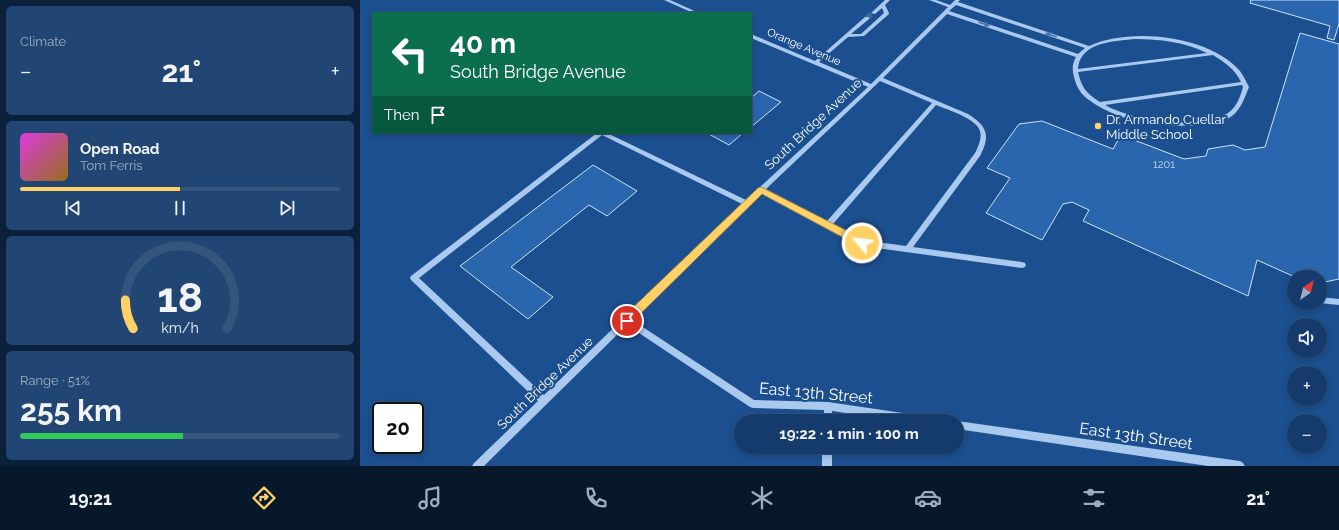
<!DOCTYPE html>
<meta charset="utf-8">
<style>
body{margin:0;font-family:Raleway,sans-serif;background:#214673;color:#f1f3f6;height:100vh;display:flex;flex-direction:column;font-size:15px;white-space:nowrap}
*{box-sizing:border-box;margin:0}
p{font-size:13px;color:#9dadc1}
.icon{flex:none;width:22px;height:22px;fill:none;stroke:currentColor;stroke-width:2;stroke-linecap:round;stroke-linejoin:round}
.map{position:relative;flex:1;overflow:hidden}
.details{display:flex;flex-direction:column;gap:6px;padding:6px;background:#0b203b;width:360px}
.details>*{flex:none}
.banner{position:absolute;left:12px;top:12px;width:380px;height:122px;border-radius:0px;box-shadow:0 2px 6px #0003,0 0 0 1px #33557e;background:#0b6e4f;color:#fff;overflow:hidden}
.needle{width:26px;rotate:35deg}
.controls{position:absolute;left:927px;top:270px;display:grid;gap:8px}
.controls a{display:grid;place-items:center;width:40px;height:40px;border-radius:50%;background:#143b6b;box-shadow:0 2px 6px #0003,0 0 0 1px #33557e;font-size:20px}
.speed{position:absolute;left:12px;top:402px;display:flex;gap:8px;font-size:20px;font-weight:700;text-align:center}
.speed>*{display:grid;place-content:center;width:52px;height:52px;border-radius:50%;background:#143b6b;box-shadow:0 2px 6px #0003,0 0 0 1px #33557e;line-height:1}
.speed .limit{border:2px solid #111;border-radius:6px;background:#fff;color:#111}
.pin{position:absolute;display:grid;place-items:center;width:34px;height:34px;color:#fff;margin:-17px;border:2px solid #fff;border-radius:50%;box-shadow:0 1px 4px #0007}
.me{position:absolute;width:44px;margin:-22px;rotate:298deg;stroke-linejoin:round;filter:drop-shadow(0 0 3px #0008)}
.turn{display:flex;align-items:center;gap:14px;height:84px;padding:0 12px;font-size:18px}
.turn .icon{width:52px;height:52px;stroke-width:2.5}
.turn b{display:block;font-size:28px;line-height:34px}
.then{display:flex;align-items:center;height:38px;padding:0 12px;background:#0003;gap:8px;font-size:15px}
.big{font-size:30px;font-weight:700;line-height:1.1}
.details .widget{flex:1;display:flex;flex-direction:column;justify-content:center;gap:6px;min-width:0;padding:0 14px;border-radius:6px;background:#214673}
.details .dial{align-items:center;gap:0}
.dial svg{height:104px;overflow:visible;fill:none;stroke:#33557e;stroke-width:7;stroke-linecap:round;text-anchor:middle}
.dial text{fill:#f1f3f6;stroke:none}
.song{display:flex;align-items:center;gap:12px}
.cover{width:48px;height:48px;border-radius:6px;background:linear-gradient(135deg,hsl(300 70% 55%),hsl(40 70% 35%))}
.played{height:4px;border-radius:2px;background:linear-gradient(90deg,#ffd166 50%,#33557e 50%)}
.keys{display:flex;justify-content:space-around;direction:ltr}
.heat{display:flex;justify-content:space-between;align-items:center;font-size:22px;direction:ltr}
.charge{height:6px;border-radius:3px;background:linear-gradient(90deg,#34c759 51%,#33557e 0)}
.trip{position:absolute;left:374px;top:414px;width:230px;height:40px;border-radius:20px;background:#143b6b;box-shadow:0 2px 6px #0003,0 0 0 1px #33557e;font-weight:700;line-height:40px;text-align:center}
.dock{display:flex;height:64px;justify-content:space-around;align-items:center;background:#08182b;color:#9dadc1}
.dock .icon{width:28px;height:28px}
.dock .on{color:#ffd166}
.dock b{font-size:18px;color:#f1f3f6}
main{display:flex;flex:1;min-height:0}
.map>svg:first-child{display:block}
.building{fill:#2a66ad;stroke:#cfe3fa}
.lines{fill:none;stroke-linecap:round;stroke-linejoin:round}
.minor-tunnel{stroke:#3d69a0;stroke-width:5.5;stroke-dasharray:5.5 2.5;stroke-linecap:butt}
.minor{fill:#a9c9ee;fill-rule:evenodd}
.oneway{fill:#4674ac}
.route{fill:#ffd166;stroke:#a68842}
.poi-dot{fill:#ffd166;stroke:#1b4f8f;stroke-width:1.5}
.labels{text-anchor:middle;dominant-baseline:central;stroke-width:4;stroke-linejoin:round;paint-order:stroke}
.far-street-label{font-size:11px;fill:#fff;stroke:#1b4f8f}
.number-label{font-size:11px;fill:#cad9ea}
.poi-label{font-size:13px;fill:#fff;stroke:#1b4f8f;text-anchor:start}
.street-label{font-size:13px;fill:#fff;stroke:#1b4f8f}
.near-street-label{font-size:16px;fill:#fff;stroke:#1b4f8f}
</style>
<main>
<section class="details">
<div class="widget"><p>Climate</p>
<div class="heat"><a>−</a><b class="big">21°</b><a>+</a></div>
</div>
<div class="widget">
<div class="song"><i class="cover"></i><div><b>Open Road</b><p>Tom Ferris</p></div></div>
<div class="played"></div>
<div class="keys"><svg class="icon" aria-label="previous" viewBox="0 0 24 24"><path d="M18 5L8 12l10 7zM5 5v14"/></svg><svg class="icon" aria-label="pause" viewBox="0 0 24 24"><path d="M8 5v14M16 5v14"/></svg><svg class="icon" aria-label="next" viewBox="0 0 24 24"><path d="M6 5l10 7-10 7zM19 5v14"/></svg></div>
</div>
<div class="widget dial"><svg viewBox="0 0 100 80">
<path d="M14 69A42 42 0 1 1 86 69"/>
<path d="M14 69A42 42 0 0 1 8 47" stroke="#ffd166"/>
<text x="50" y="56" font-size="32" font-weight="700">18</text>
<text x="50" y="72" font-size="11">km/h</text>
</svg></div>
<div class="widget"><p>Range · 51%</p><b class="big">255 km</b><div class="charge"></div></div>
</section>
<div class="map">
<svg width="979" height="466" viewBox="0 0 979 466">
<rect width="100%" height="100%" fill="#1b4f8f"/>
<g class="building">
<polygon points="891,0 979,0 979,24 974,40 967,38 970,26 890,3"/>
<polygon points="940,33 979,44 979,279 960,283 960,277 935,277 897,260 888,296 723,221 729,210 712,202 703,204 682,240 626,213 650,178 627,168 659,124 682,121 753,149 761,135 824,159 846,156 848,149 873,145 885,150 905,147"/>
<polygon points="399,91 421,102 391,127 391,98"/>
<polygon points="347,133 383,133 369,145"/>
<polygon points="233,165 277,191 247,216 229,205 151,267 193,297 168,319 100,266"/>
</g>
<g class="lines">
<polyline class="minor-tunnel" points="507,18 513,13"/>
<g class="minor">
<polygon points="304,0 310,0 339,13 333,13"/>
<path d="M 525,0 L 530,0 L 525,5 L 529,13 L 529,14 L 504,36 L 488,37 L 459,62 L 511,84 L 588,7 L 569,0 L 576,0 L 590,5 L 595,0 L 600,0 L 598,2 L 729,46 C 770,27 849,35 880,71 C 884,76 886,82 889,87 C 885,97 881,109 872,116 C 865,121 855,123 846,124 C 810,129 759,123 729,100 C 721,95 716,86 714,77 C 712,70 712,64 716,57 L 587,14 L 523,78 L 608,114 C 627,126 631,135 620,156 L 553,247 L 662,262 L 665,263 L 666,265 L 665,267 L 662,268 L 502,246 L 402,193 L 390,206 L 388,206 L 272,320 L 394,400 L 468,402 L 570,417 L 573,418 L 574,421 L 540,421 L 472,411 L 472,421 L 464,421 L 464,410 L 393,408 L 390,407 L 267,325 L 124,466 L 112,466 L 114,463 L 178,401 L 51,280 L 50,278 L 51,276 L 237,133 L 247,133 L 386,200 L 508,87 L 391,38 L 391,34 L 455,61 L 505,17 L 509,17 L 509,19 L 491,34 L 501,34 L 524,13 L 522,8 L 515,14 L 511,13 ZM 596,5 L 725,48 L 718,54 L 589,11 ZM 775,39 C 800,39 825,42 847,53 L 718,69 C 718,66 719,62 720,60 C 729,41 758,41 775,39 ZM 853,55 C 864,62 875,69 881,82 L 740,102 C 726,93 722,88 718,72 ZM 520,81 L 572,103 L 467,221 L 406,189 ZM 882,85 L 883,87 C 880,97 877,107 868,113 C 843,131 770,120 745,105 ZM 576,105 C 588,110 616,118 620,131 C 622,139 618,147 615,153 L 546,246 L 503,240 L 473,224 ZM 242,135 L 382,204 L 184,395 L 59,278 Z"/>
<polygon points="960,297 979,299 979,305 959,303 960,303"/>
<polygon points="596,421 597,421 880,461 883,463 885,466 848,466 597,429 597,421"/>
<rect x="462" y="447" width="10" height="19"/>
</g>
</g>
<defs><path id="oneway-solid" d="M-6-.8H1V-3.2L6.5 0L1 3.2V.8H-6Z"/></defs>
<g class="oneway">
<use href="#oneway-solid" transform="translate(624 24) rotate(19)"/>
<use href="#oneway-solid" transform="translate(691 35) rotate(-162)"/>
</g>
<polygon class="route" points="401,187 505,240 507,243 505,246 499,246 402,194 270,324 267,325 263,324 262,321 263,317 398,188"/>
<circle class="poi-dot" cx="738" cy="126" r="4"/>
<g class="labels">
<g class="far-street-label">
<text transform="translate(444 47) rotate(23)">Orange Avenue</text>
</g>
<g class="number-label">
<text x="804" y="164">1201</text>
</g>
<g class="poi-label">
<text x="746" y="119">Dr. Armando Cuellar<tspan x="746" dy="15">Middle School</tspan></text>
</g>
<g class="street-label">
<text transform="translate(453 124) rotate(-43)">South Bridge Avenue</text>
<text transform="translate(185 383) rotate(-44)">South Bridge Avenue</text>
</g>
<g class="near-street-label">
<text transform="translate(456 393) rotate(5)">East 13th Street</text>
<text transform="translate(776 436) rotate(8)">East 13th Street</text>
</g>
</g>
</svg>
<div class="controls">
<a><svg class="needle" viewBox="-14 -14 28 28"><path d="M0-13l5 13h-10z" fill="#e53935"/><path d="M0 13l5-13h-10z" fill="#9dadc1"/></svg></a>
<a><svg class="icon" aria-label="sound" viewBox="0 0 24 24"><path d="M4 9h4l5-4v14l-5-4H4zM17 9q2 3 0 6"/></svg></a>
<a>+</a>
<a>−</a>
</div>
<div class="speed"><div class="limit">20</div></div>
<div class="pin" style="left:267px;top:321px;background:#d93025"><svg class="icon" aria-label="arrive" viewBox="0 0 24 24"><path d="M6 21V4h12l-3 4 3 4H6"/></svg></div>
<svg class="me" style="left:502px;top:243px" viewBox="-20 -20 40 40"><circle r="17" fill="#ffd166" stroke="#fff" stroke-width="3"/><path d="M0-11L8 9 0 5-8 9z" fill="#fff"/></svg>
<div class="trip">19:22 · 1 min · 100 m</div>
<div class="banner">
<div class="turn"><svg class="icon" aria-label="left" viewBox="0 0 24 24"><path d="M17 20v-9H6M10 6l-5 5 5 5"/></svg><div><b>40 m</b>South Bridge Avenue</div></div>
<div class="then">Then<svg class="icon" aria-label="arrive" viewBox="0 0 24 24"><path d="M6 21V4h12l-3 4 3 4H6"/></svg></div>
</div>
</div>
</main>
<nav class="dock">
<b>19:21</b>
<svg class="icon on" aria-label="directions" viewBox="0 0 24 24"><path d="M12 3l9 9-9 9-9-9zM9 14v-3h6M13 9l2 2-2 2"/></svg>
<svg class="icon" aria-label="music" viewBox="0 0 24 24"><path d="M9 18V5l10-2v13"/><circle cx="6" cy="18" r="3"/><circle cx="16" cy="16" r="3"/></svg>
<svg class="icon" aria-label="phone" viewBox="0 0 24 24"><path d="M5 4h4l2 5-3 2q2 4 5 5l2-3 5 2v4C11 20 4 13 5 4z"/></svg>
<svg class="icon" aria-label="climate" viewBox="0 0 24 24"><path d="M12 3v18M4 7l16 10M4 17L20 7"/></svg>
<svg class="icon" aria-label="car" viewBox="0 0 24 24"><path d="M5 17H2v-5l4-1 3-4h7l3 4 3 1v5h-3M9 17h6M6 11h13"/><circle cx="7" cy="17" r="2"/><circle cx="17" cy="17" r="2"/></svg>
<svg class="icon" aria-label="filters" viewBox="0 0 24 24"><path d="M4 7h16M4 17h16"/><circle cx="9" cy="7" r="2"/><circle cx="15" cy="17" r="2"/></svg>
<b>21°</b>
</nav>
